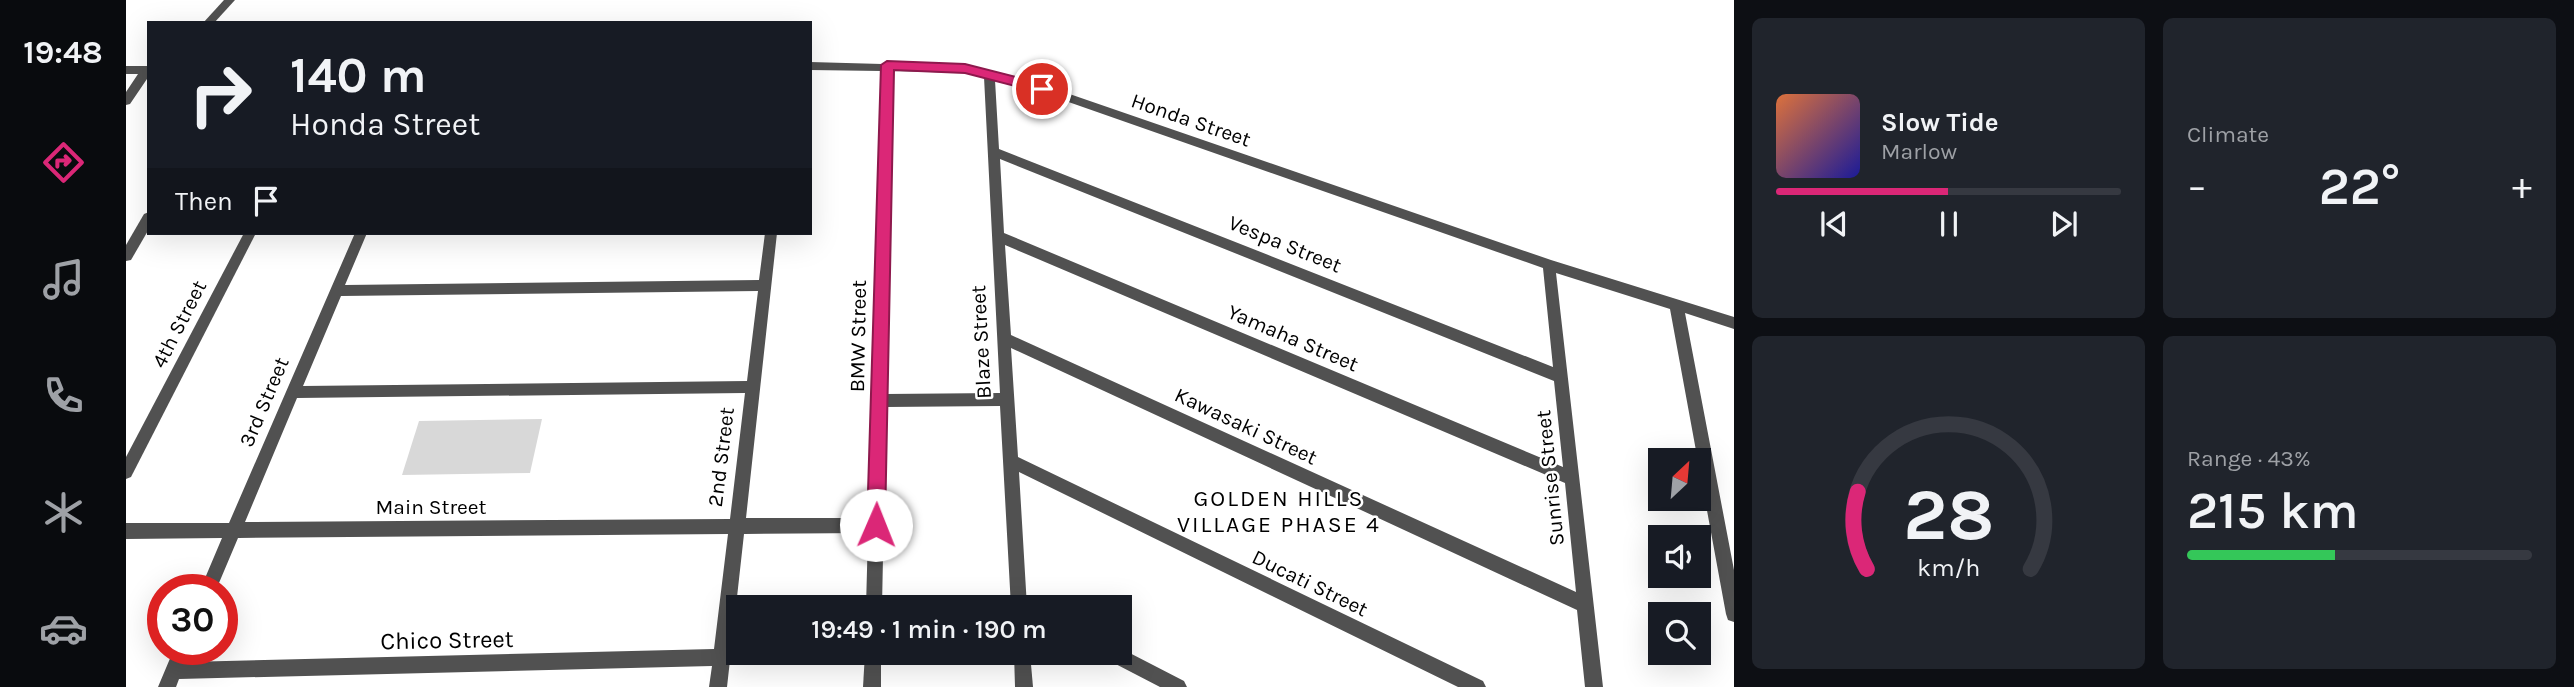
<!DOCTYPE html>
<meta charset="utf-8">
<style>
body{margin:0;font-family:Karla,sans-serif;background:#20242c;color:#f1f3f6;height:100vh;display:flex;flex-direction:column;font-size:26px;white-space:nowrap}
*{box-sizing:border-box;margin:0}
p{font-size:23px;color:#9ea1a6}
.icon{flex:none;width:38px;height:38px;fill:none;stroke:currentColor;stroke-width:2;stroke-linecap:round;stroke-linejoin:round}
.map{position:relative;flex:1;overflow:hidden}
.details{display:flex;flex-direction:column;gap:18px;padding:18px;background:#0d0f14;width:840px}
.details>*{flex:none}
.hud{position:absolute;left:21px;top:21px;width:665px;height:214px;border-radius:0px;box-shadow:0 7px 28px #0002;background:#171b24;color:#f1f3f6;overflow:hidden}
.needle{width:46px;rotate:26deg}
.controls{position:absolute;left:1522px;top:448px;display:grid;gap:14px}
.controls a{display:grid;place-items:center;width:63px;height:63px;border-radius:0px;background:#171b24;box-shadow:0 7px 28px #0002;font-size:35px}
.speed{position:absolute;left:21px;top:574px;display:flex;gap:14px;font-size:35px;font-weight:700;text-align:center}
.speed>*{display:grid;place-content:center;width:91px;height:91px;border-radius:50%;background:#171b24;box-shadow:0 7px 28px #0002;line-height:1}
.speed .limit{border:10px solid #d22;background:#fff;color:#111}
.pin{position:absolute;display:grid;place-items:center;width:60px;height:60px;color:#fff;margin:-30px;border:4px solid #fff;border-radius:50%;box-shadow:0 2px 7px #0007}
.me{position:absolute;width:77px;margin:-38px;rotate:1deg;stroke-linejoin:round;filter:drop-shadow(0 0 5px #0008)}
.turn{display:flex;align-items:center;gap:24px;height:147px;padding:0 28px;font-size:32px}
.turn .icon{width:91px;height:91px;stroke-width:2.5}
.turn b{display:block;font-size:49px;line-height:60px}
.then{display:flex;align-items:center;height:66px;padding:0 28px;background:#0003;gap:14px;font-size:26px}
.big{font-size:52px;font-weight:600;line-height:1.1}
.details .widget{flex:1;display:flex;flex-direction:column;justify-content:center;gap:10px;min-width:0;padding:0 24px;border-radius:10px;background:#20242c}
.details .dial{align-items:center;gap:0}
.dial svg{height:182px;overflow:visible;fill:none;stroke:#363941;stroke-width:7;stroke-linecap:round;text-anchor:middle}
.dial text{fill:#f1f3f6;stroke:none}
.song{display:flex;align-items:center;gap:21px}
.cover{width:84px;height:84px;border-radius:10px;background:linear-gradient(135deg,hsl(20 70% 55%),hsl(240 70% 35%))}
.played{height:7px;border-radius:4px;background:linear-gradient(90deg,#db2777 50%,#363941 50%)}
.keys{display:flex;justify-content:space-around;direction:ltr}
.heat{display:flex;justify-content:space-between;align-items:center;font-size:38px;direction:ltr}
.charge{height:10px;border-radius:5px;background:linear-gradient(90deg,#34c759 43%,#363941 0)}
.details .tiles{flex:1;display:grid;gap:18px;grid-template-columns:repeat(2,1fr)}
.trip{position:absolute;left:600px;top:595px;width:406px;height:70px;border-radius:0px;background:#171b24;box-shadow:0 7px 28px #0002;font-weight:600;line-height:70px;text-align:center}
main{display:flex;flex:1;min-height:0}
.tabs{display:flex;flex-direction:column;width:126px;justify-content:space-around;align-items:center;background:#090b0e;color:#9ea1a6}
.tabs .icon{width:49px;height:49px}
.tabs .active{color:#db2777}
.tabs b{font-size:32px;color:#f1f3f6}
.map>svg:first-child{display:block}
.green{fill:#d8d8d8}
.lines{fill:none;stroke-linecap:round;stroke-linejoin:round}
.street{fill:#515151;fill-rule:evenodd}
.route{fill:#db2777;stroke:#8e194d;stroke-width:2}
.labels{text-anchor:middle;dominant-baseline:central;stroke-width:5;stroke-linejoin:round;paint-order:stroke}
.street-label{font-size:21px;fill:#000;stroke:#fff}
.neighbourhood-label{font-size:23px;letter-spacing:2px;fill:#000;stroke:#fff}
.near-street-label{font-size:24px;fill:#000;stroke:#fff}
</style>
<main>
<nav class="tabs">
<b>19:48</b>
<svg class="icon active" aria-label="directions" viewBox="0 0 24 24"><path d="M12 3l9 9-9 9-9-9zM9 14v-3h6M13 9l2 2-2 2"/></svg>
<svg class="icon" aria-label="music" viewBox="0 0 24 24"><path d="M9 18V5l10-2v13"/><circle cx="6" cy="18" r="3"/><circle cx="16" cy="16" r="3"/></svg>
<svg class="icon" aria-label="phone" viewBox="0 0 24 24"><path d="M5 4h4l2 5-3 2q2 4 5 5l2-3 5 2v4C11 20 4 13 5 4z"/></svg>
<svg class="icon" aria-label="climate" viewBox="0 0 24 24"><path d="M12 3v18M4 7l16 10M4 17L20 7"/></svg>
<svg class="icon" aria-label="car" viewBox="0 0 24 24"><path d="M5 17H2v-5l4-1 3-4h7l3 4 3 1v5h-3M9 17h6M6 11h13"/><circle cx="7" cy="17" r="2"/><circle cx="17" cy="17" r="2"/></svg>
</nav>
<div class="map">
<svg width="1608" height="687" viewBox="0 0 1608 687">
<rect width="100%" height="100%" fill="#fff"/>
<polygon class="green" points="416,419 404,473 276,475 293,421"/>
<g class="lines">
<g class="street">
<polygon points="98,0 109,0 88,23 77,23"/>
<path d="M 761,61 L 766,64 L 840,65 L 900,79 L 1425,260 L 1608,317 L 1608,329 L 1559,313 L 1608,570 L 1608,622 L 1602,620 L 1600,614 L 1544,309 L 1430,273 L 1477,687 L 1459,687 L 1451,610 L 885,348 L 892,457 L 1357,681 L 1360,687 L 1332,687 L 893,472 L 901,607 L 885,607 L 874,406 L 760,407 L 756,607 L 740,607 L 742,533 L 618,534 L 601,687 L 583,687 L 586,666 L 53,679 L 50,687 L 32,687 L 48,649 L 65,649 L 60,662 L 588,649 L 602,534 L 112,538 L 90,590 L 74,590 L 96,538 L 0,539 L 0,523 L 103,523 L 229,233 L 241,233 L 219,285 L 633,280 L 639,233 L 651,233 L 620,518 L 742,518 L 755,71 L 684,70 L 684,62 L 756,64 ZM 767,71 L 840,73 L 858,77 L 874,393 L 760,394 ZM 869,80 L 894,85 L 1417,268 L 1427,367 L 873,149 ZM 874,159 L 1428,381 L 1437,467 L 878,233 ZM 879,245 L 1439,483 L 1450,592 L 885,335 ZM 632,291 L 621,381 L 177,386 L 215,296 ZM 619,393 L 604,519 L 119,522 L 171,398 Z"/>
<polygon points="0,66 23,66 23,76 4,104 0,105 0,92 12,74 0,74"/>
<polygon points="23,212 23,229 5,260 0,261 0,245 18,214"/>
<polygon points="118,233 130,233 5,477 0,479 0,457"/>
<polygon points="994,648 1058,681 1061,687 1034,687 980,659 978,653 994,653"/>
<polygon points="739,653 755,653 755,687 737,687"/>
<polygon points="888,653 904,653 907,687 889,687"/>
</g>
</g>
<polygon class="route" points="761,61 839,64 921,85 923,89 916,93 839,73 768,70 759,525 756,531 750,533 744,531 741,525 755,65"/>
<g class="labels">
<g class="street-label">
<text transform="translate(1065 120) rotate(19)">Honda Street</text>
<text transform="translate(1159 244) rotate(22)">Vespa Street</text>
<text transform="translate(53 324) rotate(-63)">4th Street</text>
<text transform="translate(732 336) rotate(-89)">BMW Street</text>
<text transform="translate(1167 338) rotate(23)">Yamaha Street</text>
<text transform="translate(855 342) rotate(-93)">Blaze Street</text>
<text transform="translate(138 402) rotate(-67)">3rd Street</text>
<text transform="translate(1120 426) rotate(25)">Kawasaki Street</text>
<text transform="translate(595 457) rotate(-83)">2nd Street</text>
<text transform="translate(1424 478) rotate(-96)">Sunrise Street</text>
<text x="305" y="507">Main Street</text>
<text transform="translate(1184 583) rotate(26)">Ducati Street</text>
</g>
<g class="neighbourhood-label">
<text x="1153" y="498">GOLDEN HILLS<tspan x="1153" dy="26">VILLAGE PHASE 4</tspan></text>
</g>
<g class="near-street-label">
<text transform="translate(321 640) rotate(-1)">Chico Street</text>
</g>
</g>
</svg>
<div class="controls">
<a><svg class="needle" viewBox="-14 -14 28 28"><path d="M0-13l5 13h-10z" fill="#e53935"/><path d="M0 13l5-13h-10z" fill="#9ea1a6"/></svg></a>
<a><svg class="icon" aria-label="sound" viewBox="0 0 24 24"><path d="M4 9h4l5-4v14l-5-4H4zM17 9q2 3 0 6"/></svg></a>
<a><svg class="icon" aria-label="search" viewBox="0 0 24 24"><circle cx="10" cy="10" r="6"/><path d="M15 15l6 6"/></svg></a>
</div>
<div class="speed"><div class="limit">30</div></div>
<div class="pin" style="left:916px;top:89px;background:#d93025"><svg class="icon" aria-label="arrive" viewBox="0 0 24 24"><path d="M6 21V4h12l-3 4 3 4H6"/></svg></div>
<svg class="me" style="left:750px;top:525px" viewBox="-20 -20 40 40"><circle r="19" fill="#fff"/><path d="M0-13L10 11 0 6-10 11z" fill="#db2777"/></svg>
<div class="trip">19:49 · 1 min · 190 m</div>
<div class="hud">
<div class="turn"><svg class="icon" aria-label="right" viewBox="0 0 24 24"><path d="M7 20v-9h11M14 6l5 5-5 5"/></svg><div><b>140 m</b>Honda Street</div></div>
<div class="then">Then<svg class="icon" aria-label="arrive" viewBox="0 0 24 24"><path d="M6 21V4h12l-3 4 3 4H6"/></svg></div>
</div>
</div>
<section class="details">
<div class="tiles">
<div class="widget">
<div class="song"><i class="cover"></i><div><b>Slow Tide</b><p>Marlow</p></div></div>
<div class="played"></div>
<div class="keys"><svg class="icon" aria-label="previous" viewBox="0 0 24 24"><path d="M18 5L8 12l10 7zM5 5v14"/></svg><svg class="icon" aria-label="pause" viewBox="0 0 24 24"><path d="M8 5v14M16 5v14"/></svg><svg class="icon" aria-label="next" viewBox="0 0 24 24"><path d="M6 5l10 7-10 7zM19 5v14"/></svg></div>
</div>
<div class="widget"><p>Climate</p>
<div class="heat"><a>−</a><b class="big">22°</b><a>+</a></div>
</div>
<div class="widget dial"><svg viewBox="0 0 100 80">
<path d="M14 69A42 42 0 1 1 86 69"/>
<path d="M14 69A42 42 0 0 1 10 35" stroke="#db2777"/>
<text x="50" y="56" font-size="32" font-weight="700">28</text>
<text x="50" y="72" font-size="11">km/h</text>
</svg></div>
<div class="widget"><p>Range · 43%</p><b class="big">215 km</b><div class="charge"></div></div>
</div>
</section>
</main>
